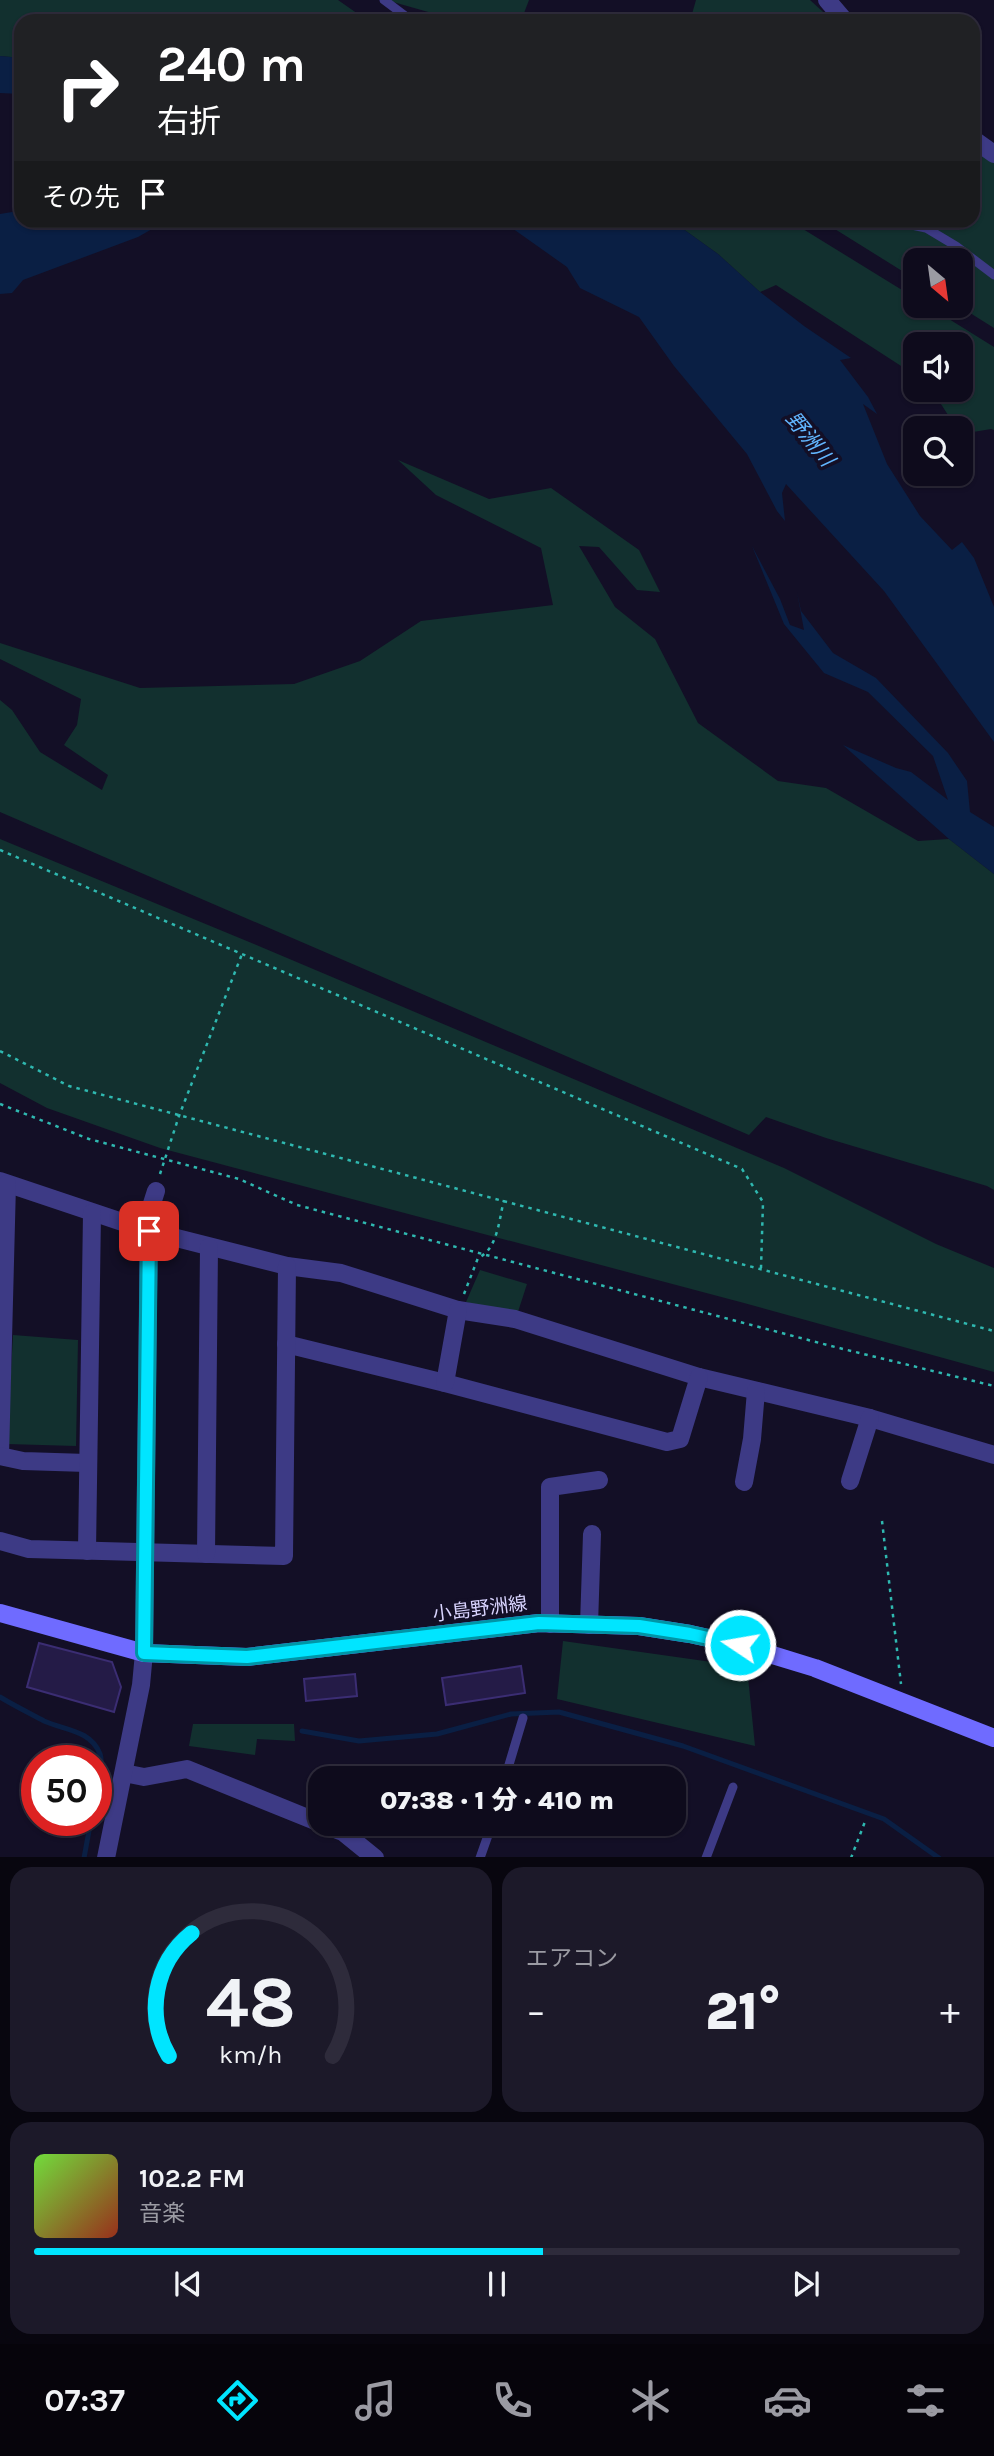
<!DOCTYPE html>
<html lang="ja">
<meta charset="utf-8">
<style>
body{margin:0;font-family:Karla,"Noto Sans JP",sans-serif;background:#1c1929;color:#f1f3f6;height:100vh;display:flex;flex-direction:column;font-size:26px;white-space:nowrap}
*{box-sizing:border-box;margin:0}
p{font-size:23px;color:#9b9ba3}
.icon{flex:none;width:38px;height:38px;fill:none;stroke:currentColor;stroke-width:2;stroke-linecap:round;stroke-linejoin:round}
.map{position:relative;height:1857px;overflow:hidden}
.side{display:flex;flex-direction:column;gap:10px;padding:10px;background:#08060f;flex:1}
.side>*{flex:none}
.top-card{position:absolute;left:14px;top:14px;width:966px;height:214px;border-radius:21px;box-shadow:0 2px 5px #0004,0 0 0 2px #2e2b3b;background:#202124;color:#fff;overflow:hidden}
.needle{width:46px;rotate:151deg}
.fabs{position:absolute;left:903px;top:248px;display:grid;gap:14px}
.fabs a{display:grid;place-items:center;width:70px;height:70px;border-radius:14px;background:#0e0b1c;box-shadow:0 2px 5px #0004,0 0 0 2px #2e2b3b;font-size:35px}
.speed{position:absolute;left:21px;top:1745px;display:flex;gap:14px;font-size:35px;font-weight:700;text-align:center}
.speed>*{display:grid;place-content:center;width:91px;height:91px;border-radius:50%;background:#0e0b1c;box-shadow:0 2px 5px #0004,0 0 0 2px #2e2b3b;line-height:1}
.speed .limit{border:10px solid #d22;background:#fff;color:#111}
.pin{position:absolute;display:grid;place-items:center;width:60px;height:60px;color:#fff;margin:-30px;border-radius:14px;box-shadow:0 4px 10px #0006}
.me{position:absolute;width:77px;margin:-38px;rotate:282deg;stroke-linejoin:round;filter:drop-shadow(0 0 5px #0008)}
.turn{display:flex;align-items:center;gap:24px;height:147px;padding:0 28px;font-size:32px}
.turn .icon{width:91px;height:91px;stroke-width:2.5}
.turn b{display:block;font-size:49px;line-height:60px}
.then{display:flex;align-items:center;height:66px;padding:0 28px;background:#0003;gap:14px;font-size:26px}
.big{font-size:52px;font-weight:800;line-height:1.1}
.side .tile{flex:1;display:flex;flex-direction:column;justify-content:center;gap:10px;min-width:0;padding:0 24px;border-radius:21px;background:#1c1929}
.side .dial{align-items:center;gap:0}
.dial svg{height:182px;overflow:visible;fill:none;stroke:#2e2b3b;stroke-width:7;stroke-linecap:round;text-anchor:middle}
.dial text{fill:#f1f3f6;stroke:none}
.song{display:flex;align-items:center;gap:21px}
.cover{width:84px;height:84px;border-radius:10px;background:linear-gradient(135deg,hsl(100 70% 55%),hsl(10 70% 35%))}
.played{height:7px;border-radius:4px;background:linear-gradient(90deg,#00e5ff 55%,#2e2b3b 55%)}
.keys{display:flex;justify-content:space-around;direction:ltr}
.heat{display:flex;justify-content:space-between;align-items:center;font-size:38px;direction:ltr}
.side .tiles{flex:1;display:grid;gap:10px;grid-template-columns:1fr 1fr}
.tile:last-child{grid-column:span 2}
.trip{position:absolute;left:308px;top:1766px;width:378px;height:70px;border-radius:21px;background:#0e0b1c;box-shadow:0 2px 5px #0004,0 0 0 2px #2e2b3b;font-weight:800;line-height:70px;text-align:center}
.tab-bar{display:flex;height:112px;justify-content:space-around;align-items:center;background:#06040b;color:#9b9ba3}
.tab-bar .icon{width:49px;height:49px}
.tab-bar .active{color:#00e5ff}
.tab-bar b{font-size:32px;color:#f1f3f6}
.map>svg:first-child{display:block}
.green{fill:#12302f}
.water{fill:#0a1f44}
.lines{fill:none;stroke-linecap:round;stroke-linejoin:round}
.stream{stroke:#0a1f44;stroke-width:5}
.building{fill:#241b47;stroke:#3b2d73;stroke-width:2}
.path{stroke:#2fb8b0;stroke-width:2.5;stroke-dasharray:3.5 5;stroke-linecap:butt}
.service{stroke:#3d3a85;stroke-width:9}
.minor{stroke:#3d3a85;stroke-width:18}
.tertiary{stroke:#3d3a85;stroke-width:18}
.secondary{stroke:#6f6bff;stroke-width:18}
.route-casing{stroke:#0095a6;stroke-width:18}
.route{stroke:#00e5ff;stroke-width:12}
.labels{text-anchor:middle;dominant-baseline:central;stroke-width:7;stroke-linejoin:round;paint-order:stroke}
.street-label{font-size:19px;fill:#d9d4ff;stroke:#130f26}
.water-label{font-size:21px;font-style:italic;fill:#62b6ff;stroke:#130f26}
</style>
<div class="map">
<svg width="994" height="1858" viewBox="0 0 994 1858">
<rect width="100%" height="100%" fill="#130f26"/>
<g class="green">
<polygon points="0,0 338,0 368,21 21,21 21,58 0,56"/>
<polygon points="386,0 529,0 521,21 460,21"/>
<polygon points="696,0 810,0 833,21 690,21"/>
<polygon points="973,145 994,159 994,328 959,306 961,261 915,261 915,279 822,221 973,220"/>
<polygon points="672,221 790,221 915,298 915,306 928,306 994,347 994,430 991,429 961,434 961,429 957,429 932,390 961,390 961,345 915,345 915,375 776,285 760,292 718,254"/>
<polygon points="398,460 489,499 551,488 639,550 660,592 637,590 599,547 579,546 615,607 655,639 698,723 778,781 826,788 918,841 949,839 994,874 994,1190 987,1186 826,1138 766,1117 749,1135 0,812 0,700 12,710 40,752 102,790 108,775 64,745 77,725 81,699 0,659 0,643 140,688 294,684 360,661 421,621 553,605 541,548 436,495"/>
<polygon points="0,839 254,944 784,1168 936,1244 994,1268 994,1372 744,1303 160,1148 47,1108 0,1083"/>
<polygon points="480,1270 527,1284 516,1318 466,1302"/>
<polygon points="13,1335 78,1340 76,1446 7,1444"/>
<polygon points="563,1641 747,1667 755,1746 557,1699"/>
<polygon points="193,1724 294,1724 295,1741 257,1739 255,1755 189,1746"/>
</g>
<g class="water">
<polygon points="0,56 21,58 21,94 0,93"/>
<polygon points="12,212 21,214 21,220 166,221 138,237 23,280 12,293 0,294 0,214"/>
<polygon points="502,221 672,221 718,254 760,292 804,326 851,358 840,360 868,397 877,414 863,404 887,464 920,516 952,550 962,542 974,558 994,607 994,742 884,591 786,484 782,493 785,521 777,511 747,454 674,366 639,317 580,288 567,267"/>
<polygon points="752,546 780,599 790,625 804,630 797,592 801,611 833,653 876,678 948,753 967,781 970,812 994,827 994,874 949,839 843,745 896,768 911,772 948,800 933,756 868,692 824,673 784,624"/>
</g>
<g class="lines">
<g class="stream">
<path d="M 0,1697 C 13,1705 31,1714 44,1721 C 64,1730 91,1730 100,1754 C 104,1765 98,1780 96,1792"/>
<polyline points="302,1731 359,1741 437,1734 511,1714 559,1712 683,1746 884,1819 939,1858"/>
<polyline points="84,1858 91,1820"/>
</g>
</g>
<g class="building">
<polygon points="39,1643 112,1662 121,1687 114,1712 27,1687"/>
<polygon points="521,1666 525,1693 446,1705 442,1678"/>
<polygon points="355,1674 357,1696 306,1701 304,1679"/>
</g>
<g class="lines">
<g class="path">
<polyline points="0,850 742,1169 763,1202 761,1268"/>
<polyline points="0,1051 69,1086 994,1331"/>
<polyline points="0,1104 89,1139 239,1179 297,1205 831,1346 994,1386"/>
<polyline points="160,1174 179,1116 242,954"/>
<path d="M 464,1294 L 478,1258 C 498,1249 499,1219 504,1200"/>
<polyline points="882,1521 901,1684"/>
<polyline points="567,1778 571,1767"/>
<polyline points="563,1824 564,1828"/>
<polyline points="851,1858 866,1819"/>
</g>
<g class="service">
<polyline points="384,0 412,21"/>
<polyline points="888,220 926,228 956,246 994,275"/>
<polyline points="505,1778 523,1718"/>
<polyline points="480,1858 492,1824"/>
<polyline points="706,1858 733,1787"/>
</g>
<g class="minor">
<polyline points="0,1181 149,1231 287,1266 341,1273 458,1310 515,1319 699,1377 870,1418 994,1455"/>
<polyline points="286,1344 445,1383 667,1442 680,1439 699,1377"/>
<polyline points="445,1383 458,1310"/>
<polyline points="0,1456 7,1184"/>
<polyline points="0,1456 23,1461 87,1463"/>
<polyline points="850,1481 870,1418"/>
<polyline points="744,1482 752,1439 756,1391"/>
<polyline points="0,1541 29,1549 284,1556 287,1266"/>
<polyline points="87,1551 92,1213"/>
<polyline points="206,1554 209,1247"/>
<polyline points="550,1624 550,1487 599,1480"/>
<polyline points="589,1625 592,1534"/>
<polyline points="144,1653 149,1213 156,1191"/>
<polyline points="124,1773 144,1777 187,1769 320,1823"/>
<polyline points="322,1824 343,1832 375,1858"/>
</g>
<g class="tertiary">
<polyline points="827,0 845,21"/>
<polyline points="973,139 994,154"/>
<polyline points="106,1858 141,1685 144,1653"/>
</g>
<polyline class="secondary" points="0,1613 144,1653 247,1657 539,1623 639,1626 690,1634 740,1645 815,1668 994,1738"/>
</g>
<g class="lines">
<g class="route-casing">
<polyline id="route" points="149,1231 144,1653 247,1657 539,1623 639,1626 690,1634 740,1645"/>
</g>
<use href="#route" class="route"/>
</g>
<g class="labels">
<g class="street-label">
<text transform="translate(480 1609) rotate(-7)">小島野洲線</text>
</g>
<g class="water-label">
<text transform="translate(810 439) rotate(51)">野洲川</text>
</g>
</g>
</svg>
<div class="fabs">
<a><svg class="needle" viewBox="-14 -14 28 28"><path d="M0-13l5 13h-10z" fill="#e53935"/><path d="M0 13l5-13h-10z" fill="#9b9ba3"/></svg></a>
<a><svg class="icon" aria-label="sound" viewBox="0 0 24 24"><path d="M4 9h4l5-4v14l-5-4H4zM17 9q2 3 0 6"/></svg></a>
<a><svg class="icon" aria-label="search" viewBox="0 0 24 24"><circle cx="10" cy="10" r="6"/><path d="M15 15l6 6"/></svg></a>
</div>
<div class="speed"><div class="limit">50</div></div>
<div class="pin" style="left:149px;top:1231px;background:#d93025"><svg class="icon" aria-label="arrive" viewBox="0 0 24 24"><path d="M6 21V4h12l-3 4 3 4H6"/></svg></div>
<svg class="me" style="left:740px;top:1645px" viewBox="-20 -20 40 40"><circle r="17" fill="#00e5ff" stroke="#fff" stroke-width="3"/><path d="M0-11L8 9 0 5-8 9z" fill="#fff"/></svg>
<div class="trip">07:38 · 1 分 · 410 m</div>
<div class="top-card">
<div class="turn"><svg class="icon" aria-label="right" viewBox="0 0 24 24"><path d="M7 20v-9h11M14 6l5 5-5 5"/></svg><div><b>240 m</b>右折</div></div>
<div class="then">その先<svg class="icon" aria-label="arrive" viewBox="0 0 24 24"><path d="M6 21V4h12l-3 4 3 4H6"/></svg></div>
</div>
</div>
<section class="side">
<div class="tiles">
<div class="tile dial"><svg viewBox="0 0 100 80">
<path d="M14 69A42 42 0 1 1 86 69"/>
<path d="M14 69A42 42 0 0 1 24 15" stroke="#00e5ff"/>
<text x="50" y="56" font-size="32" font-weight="700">48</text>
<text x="50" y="72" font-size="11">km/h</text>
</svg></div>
<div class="tile"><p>エアコン</p>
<div class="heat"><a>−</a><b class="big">21°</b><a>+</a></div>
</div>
<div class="tile">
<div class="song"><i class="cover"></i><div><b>102.2 FM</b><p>音楽</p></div></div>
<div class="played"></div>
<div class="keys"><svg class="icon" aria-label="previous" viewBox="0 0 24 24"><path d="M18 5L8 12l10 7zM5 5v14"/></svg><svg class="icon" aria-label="pause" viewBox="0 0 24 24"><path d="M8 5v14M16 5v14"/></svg><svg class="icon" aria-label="next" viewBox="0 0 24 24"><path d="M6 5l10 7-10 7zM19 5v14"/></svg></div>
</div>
</div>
</section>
<nav class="tab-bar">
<b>07:37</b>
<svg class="icon active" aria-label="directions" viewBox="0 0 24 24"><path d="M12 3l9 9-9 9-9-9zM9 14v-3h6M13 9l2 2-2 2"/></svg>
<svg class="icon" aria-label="music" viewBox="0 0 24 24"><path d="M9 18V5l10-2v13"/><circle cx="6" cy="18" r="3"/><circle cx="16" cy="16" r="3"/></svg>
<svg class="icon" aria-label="phone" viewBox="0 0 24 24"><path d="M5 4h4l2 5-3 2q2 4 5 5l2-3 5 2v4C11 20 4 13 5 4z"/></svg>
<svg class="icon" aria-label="climate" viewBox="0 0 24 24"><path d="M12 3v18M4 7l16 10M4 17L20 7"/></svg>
<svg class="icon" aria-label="car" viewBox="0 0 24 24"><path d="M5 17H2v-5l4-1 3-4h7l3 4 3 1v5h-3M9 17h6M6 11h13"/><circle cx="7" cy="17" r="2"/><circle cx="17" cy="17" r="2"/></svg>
<svg class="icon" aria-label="filters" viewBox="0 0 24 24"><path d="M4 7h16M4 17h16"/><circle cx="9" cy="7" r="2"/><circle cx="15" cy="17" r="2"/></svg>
</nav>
